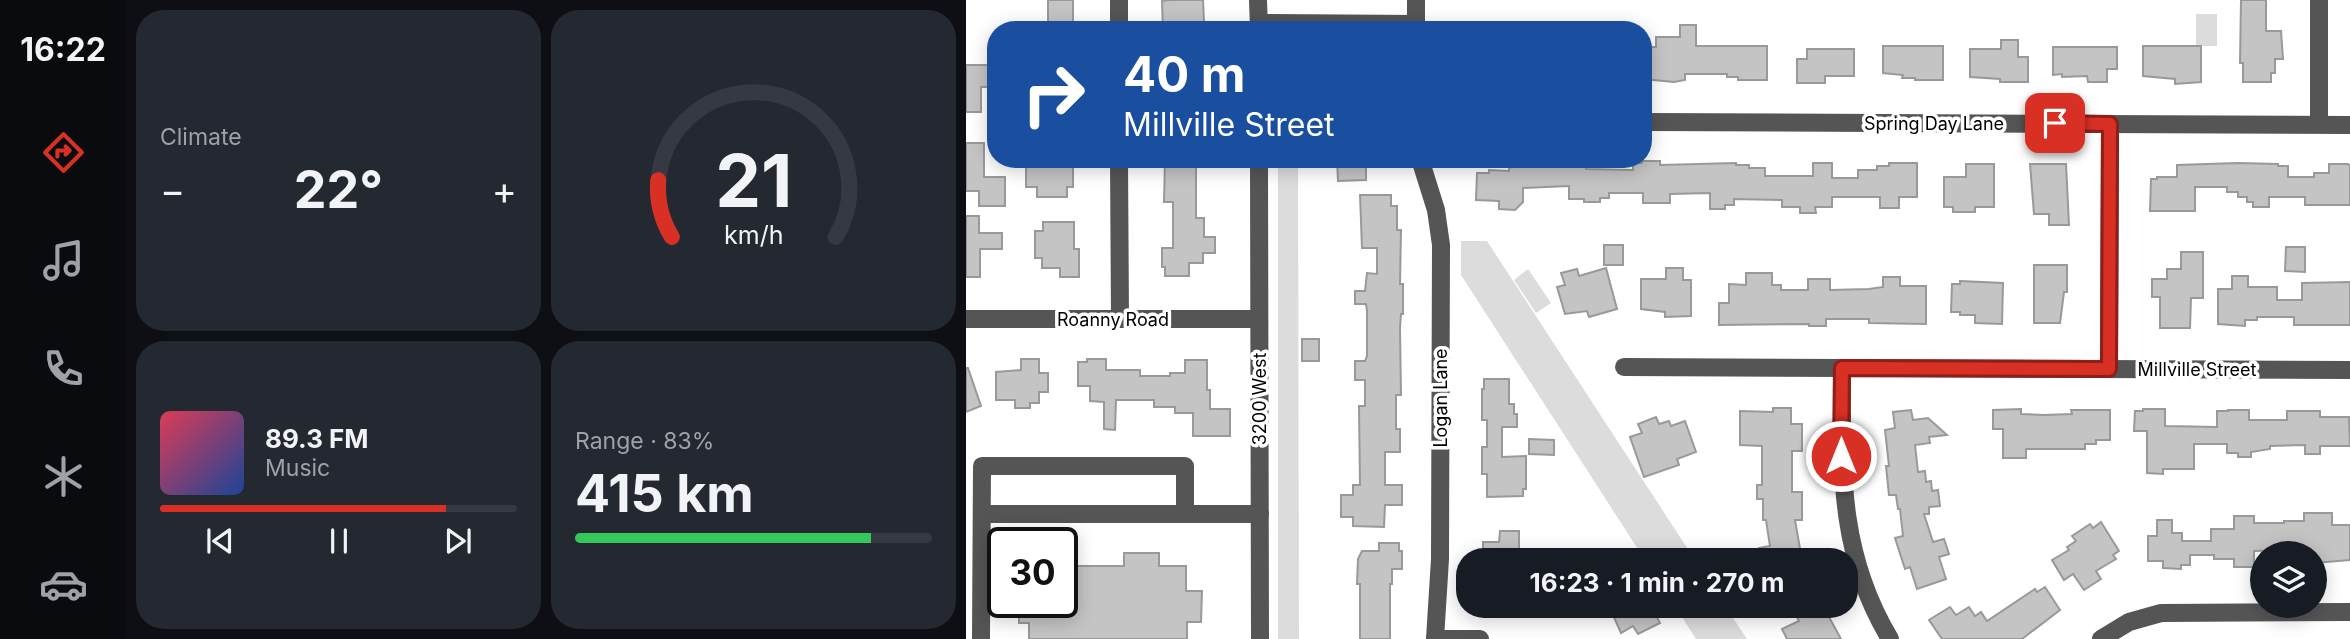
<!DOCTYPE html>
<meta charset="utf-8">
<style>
body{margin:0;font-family:Inter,sans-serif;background:#242831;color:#f1f3f6;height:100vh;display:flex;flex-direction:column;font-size:26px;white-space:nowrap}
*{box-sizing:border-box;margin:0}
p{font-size:23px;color:#9ea1a6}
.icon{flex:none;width:38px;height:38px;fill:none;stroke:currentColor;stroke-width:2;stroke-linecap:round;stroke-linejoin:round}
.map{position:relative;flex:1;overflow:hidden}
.drawer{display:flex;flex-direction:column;gap:10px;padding:10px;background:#0d0f14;width:840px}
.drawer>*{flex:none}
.banner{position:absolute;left:21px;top:21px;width:665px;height:147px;border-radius:28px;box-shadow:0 4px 18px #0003;background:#1a4fa0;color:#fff;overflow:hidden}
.controls{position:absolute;left:1284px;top:541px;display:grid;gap:14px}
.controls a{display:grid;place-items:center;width:77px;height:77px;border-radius:50%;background:#171b24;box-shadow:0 4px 18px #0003;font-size:35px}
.speed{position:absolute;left:21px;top:527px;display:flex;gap:14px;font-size:35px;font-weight:700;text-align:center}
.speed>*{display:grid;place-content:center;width:91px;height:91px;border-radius:50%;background:#171b24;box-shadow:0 4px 18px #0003;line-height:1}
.speed .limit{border:4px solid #111;border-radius:10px;background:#fff;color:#111}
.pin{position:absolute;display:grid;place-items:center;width:60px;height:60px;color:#fff;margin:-30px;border-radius:14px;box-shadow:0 4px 10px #0006}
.me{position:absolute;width:77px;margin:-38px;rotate:0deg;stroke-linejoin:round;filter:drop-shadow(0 0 5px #0008)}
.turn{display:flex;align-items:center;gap:24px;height:147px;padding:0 21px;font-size:32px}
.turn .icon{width:91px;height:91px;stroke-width:2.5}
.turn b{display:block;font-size:49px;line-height:60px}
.big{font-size:52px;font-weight:700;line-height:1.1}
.drawer .tile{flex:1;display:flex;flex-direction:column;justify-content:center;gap:10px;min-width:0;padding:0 24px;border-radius:28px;background:#242831}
.drawer .dial{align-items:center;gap:0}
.dial svg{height:182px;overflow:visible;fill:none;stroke:#363941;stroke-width:7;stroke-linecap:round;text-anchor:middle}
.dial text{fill:#f1f3f6;stroke:none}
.song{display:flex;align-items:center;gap:21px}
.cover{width:84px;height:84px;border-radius:10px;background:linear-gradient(135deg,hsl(350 70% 55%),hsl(220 70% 35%))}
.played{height:7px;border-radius:4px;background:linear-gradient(90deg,#d93025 80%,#363941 80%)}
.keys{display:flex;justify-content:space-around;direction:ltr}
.heat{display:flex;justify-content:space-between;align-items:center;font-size:38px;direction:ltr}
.charge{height:10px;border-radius:5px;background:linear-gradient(90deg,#34c759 83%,#363941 0)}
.drawer .tiles{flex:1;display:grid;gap:10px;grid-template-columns:repeat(2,1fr)}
.trip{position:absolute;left:490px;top:548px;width:402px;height:70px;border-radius:28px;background:#171b24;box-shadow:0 4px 18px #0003;font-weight:700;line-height:70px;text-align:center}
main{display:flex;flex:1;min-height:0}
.menu{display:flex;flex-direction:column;width:126px;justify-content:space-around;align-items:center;background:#090b0e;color:#9ea1a6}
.menu .icon{width:49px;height:49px}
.menu .active{color:#d93025}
.menu b{font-size:32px;color:#f1f3f6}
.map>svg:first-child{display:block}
.green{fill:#dcdcdc}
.building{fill:#c4c4c4;stroke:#999;stroke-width:2}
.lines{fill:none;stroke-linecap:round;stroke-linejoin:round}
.minor{stroke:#555;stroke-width:18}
.route-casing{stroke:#8d1f18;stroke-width:18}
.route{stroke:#d93025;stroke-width:12}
.labels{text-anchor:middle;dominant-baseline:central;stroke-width:7;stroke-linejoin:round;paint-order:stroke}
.street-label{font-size:18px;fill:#000;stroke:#fff}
</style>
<main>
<nav class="menu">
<b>16:22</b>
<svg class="icon active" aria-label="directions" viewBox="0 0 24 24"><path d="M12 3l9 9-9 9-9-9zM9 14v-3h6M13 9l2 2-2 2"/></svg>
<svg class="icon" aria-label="music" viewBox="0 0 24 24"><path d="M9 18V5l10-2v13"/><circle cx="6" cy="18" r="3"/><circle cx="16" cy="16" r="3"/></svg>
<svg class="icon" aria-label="phone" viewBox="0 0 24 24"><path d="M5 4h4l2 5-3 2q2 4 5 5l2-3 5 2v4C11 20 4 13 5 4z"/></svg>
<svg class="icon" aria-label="climate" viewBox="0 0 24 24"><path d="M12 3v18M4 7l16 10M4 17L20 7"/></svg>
<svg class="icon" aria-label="car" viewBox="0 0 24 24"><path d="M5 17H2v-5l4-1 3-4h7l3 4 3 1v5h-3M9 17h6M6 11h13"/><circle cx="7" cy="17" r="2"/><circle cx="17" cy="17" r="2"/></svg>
</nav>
<section class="drawer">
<div class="tiles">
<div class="tile"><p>Climate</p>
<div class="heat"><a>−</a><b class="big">22°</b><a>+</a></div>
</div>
<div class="tile dial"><svg viewBox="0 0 100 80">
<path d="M14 69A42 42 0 1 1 86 69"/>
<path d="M14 69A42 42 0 0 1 8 44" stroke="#d93025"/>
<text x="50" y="56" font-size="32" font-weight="700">21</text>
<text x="50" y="72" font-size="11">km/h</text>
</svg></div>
<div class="tile">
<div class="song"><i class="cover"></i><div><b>89.3 FM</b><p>Music</p></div></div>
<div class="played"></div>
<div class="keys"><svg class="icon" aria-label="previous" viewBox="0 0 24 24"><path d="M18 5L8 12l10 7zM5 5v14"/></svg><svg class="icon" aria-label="pause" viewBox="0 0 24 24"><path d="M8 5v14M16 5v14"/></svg><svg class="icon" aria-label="next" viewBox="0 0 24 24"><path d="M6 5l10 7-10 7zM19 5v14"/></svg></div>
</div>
<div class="tile"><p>Range · 83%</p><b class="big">415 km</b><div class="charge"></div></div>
</div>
</section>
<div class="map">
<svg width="1384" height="639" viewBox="0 0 1384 639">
<rect width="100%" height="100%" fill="#fff"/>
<g class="green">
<rect x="1230" y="14" width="21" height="32"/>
<polygon points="312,159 332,159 333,639 312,639"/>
<polygon points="495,241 521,241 729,560 679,560 495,275"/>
<polygon points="562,269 585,303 570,313 548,280"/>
<polygon points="709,606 759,606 781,639 730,639"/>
</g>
<g class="building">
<rect x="82" y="0" width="25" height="30"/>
<polygon points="203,0 237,0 238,22 223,22 223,30 197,30 196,1"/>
<polygon points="1275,0 1300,0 1300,31 1315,31 1317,59 1309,59 1309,73 1305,73 1305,82 1277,82 1277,63 1274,63"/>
<polygon points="714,25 730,25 730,46 801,46 801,80 772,80 772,77 761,77 761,74 719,74 719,80 708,82 677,79 677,47 690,47 690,37 714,37"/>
<polygon points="1035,40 1052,40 1052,57 1062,57 1062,82 1034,82 1034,79 1004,77 1004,49 1035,49"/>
<polygon points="917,46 977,46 977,80 949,80 949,78 936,78 937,75 917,73"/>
<polygon points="1177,46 1235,46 1235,82 1209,84 1209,79 1177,76"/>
<polygon points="1087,47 1151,47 1151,69 1141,69 1141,82 1122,82 1121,76 1096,77 1096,74 1087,75"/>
<polygon points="841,49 888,49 888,76 859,76 859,83 831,83 831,59 841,59"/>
<polygon points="0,65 24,65 24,87 15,87 15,112 0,112"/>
<polygon points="0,143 18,143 18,177 39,177 39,206 13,206 13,191 0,191"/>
<polygon points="60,159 107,159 107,187 101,187 101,197 71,197 71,187 60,187"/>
<polygon points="199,159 230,159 230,218 238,218 238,237 249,237 249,253 237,253 237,263 223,263 223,276 199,276 199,267 196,267 196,248 207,248 207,202 198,202"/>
<polygon points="371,159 400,159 400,180 372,181"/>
<polygon points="544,161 602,163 603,161 620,161 620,169 667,170 667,163 676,163 676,161 694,161 694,165 770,163 770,165 783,165 783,168 799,168 799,176 847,176 847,163 866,163 866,178 892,178 892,170 911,170 911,166 923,166 923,163 951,163 951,197 933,197 933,208 914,208 914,197 866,197 866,207 849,207 850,213 834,213 834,207 816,207 816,200 768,199 768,205 759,205 759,209 744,209 744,193 704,194 704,203 677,203 677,193 643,193 643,198 634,198 634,202 618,202 618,199 603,199 603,186 557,188 557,202 549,210 533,209 533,201 510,200 511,173 523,173 523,170 543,171"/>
<polygon points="1272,163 1312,164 1312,166 1322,166 1322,177 1348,177 1348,173 1363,173 1363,164 1382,164 1384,166 1384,205 1339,205 1339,197 1303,197 1303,207 1287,207 1287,202 1281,202 1281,197 1272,197 1272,192 1261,192 1261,187 1229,187 1229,211 1184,211 1185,179 1191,179 1191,177 1211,177 1211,165"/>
<polygon points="1000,164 1028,164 1028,207 1009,207 1009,212 987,212 987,207 978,207 978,177 1000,177"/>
<polygon points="1064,164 1100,164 1103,225 1083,225 1083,214 1068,214"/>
<polygon points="394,195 425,195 425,206 431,206 431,230 435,230 434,284 437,284 437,314 435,314 434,328 435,395 430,395 430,429 434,429 434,452 419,452 419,485 436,485 436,505 419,505 418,527 387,526 387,517 375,517 375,495 387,495 387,485 394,485 393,406 399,406 399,380 389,380 389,361 399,361 401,356 401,311 400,304 389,304 389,291 399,291 401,273 411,274 411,248 396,248"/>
<polygon points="0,216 13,216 13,233 36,233 36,249 14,249 14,277 0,277"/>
<polygon points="77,222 108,222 108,249 113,249 113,277 94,277 94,268 76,268 76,258 69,258 69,231 77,231"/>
<rect x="638" y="245" width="19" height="20"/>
<polygon points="1320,247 1339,247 1339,272 1319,271"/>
<polygon points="1215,252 1237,252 1237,298 1225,298 1224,328 1194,328 1194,297 1186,297 1186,279 1201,279 1201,269 1215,269"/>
<polygon points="1068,265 1101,265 1101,292 1098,292 1094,323 1068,323"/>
<polygon points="640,268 651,309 623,317 621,311 599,314 591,287 599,285 595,273 611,269 613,276"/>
<polygon points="700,268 717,268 717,280 725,280 725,316 699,317 699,312 675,309 675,279 700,279"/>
<polygon points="780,273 806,273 806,285 815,285 815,290 842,290 842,279 864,279 864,290 903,289 917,287 917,277 934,277 934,286 960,286 960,324 903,323 903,319 860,319 860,326 843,326 843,324 753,325 753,303 763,303 763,284 780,285"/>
<polygon points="1266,276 1282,276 1282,287 1311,287 1311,300 1336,300 1336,283 1384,282 1384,325 1328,325 1328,317 1291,317 1291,320 1279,320 1279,326 1252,324 1252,289 1266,289"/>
<polygon points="994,281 1037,283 1036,324 1009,323 1009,315 994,315 994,312 985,312 986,284 994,284"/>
<rect x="336" y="339" width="17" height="22"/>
<polygon points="55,359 73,359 73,373 82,373 82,392 73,392 73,403 64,403 64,408 49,408 49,400 30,400 30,372 55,370"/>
<polygon points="121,359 140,359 140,370 174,370 174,376 204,376 204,373 219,373 219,360 241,360 241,390 244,390 244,409 264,409 264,436 227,436 227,413 209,413 209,407 188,407 188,400 150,400 149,430 138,429 138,402 124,401 124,386 112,386 112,362 121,362"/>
<polygon points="0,368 2,368 15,406 0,412"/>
<polygon points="518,379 543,379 543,404 548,404 548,414 551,414 551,427 536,427 536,457 560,456 560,489 557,489 557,496 521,497 521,474 516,474 516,447 521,447 521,420 516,420 516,389 518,389"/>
<polygon points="807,408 825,408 825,424 836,424 836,451 826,451 826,492 836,492 836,520 829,520 836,560 796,560 793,548 804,546 800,520 797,520 797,499 791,499 791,485 796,485 796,446 774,445 774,411 807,412"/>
<polygon points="1055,409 1055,414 1078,415 1106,414 1105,410 1144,410 1144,440 1130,440 1130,444 1119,444 1119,449 1060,449 1060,458 1037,458 1037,429 1027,429 1027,410"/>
<polygon points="1177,409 1199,409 1199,426 1251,427 1251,411 1262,411 1262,410 1283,410 1283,420 1321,420 1321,411 1354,411 1354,417 1383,417 1384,446 1354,446 1354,454 1339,454 1339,445 1304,446 1304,449 1285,452 1285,457 1272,457 1272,453 1261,453 1261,444 1228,444 1228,469 1197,469 1197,474 1181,473 1181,431 1168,431 1169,411 1177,411"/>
<polygon points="945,410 947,420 962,418 981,435 963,437 964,443 949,445 952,472 959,471 960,482 965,481 966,491 972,490 974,506 963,507 963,514 958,514 967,542 978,539 983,554 973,557 980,579 951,589 944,567 939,569 929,538 937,536 934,509 932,509 930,495 923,495 920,466 923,466 919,430 929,428 927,412"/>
<polygon points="690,417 693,424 703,421 705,426 719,421 730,452 711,459 713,465 678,477 664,437 676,433 672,424"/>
<polygon points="563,439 588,440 588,455 563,454"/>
<polygon points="1338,513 1366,513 1366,525 1384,525 1384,560 1349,563 1349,553 1328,553 1328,550 1288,551 1288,567 1268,567 1268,559 1248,559 1248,555 1224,555 1224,565 1215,565 1215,569 1197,568 1197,561 1182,561 1182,536 1191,536 1191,520 1206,520 1206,533 1216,533 1216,541 1245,541 1245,529 1268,529 1268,516 1288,516 1288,523 1318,523 1318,521 1338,521"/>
<polygon points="1135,522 1153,551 1147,555 1150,559 1130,571 1135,579 1118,590 1107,574 1098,580 1086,560 1103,550 1101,547 1110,541 1106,536 1124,524 1127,528"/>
<polygon points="534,531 553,531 553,560 517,559 517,542 533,542"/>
<polygon points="413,543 433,543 433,551 436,551 436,569 426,569 426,584 424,584 424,639 394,639 394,584 391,584 392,559 396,551 413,551"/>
<polygon points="158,553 193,553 193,566 220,566 220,591 236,591 235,622 221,622 221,639 63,639 63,623 53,623 53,616 49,616 49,602 96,602 96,566 158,566"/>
<polygon points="1079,587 1094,610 1056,639 976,639 963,620 984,607 990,615 1003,607 1009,616 1015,612 1021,621 1069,589 1071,592"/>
<polygon points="643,606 685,606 694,623 672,634 667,626 655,633"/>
<polygon points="843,606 857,606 875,639 821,639 816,629 833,621 829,613"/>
</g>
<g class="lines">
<g class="minor">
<polyline points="153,0 153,30"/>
<polyline points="292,0 293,30"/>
<polyline points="293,23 450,24"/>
<polyline points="450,30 450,0"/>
<polyline points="677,122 1384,125"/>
<polyline points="1353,124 1353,0"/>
<polyline points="153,159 154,319"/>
<polyline points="293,159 294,639"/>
<polyline points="454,159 470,210 475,245 474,559 469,639"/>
<polyline points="0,319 293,319"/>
<polyline points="658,367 1384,370"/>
<path d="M 876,368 C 876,466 871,551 924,639"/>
<polyline points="1143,369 1144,124"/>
<polyline points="16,514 294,514"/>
<polyline points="15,639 16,466 219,466 219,514"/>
<polyline points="469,639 514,639"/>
<polyline points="1135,639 1163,622 1195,613 1384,612"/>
</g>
</g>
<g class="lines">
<g class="route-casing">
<polyline id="route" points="875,456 876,368 1143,369 1144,124 1089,123"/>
</g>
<use href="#route" class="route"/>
</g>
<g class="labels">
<g class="street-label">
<text x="968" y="123">Spring Day Lane</text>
<text x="147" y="319">Roanny Road</text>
<text x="1231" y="369">Millville Street</text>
<text transform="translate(474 398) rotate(-90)">Logan Lane</text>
<text transform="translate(293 399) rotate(-90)">3200 West</text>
</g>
</g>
</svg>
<div class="controls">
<a><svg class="icon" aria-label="layers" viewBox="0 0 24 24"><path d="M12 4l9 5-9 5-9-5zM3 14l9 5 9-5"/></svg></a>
</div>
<div class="speed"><div class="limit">30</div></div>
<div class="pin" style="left:1089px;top:123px;background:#d93025"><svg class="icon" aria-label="arrive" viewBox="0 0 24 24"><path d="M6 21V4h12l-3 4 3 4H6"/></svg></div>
<svg class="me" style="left:875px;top:456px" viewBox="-20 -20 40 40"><circle r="17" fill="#d93025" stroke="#fff" stroke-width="3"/><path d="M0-11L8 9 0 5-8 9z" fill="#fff"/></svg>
<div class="trip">16:23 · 1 min · 270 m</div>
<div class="banner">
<div class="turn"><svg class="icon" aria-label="right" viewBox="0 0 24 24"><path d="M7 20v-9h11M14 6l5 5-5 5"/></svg><div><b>40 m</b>Millville Street</div></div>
</div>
</div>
</main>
